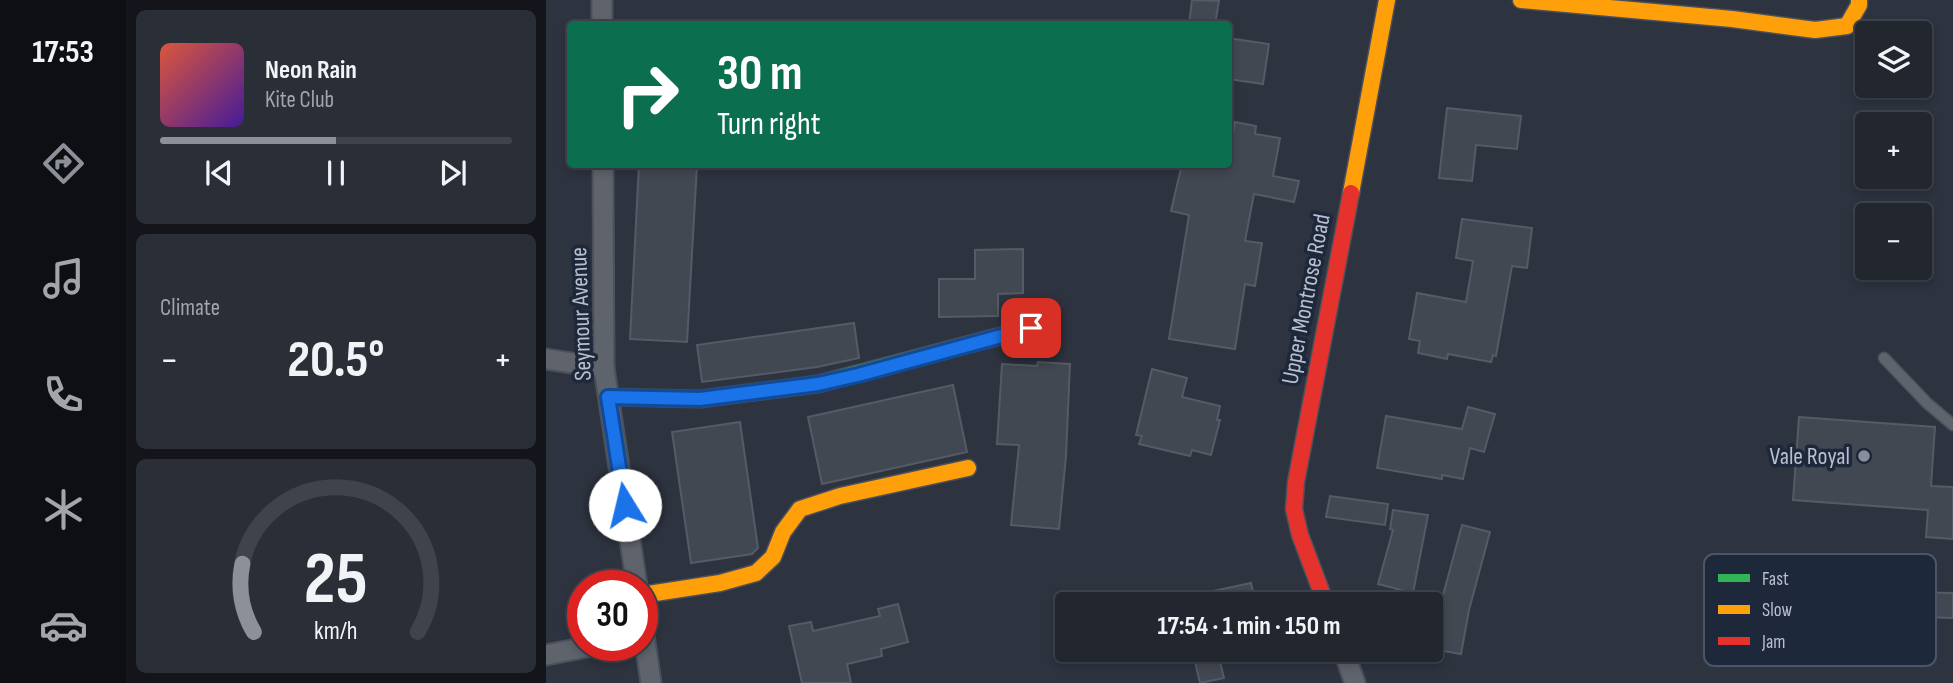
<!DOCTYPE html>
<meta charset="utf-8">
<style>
body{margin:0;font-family:"Sofia Sans Condensed",sans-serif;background:#2a2e37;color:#f1f3f6;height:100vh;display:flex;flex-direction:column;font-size:26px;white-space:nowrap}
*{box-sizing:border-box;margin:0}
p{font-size:23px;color:#a2a5aa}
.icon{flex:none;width:38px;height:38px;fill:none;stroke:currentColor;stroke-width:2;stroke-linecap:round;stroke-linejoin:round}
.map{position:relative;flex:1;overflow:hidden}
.drawer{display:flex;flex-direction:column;gap:10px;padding:10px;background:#13151a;width:420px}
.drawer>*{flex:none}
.top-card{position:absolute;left:21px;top:21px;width:665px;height:147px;border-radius:7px;box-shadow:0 4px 10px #0003,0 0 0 2px #3f434b;background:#0b6e4f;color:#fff;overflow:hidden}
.fabs{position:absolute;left:1309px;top:21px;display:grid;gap:14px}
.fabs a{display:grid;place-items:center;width:77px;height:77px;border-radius:7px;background:#22262f;box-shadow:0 4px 10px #0003,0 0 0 2px #3f434b;font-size:35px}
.speed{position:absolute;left:21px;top:570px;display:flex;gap:14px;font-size:35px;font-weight:700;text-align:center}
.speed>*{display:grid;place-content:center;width:91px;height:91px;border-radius:50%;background:#22262f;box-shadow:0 4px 10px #0003,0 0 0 2px #3f434b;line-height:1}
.speed .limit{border:10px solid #d22;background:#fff;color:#111}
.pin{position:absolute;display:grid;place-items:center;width:60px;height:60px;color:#fff;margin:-30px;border-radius:14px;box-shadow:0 4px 10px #0006}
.me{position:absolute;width:77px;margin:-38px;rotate:351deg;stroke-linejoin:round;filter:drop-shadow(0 0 5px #0008)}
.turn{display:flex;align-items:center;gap:24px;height:147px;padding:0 35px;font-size:32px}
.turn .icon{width:91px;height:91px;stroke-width:2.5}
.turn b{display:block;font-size:49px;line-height:60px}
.big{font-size:52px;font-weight:700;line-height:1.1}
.drawer .tile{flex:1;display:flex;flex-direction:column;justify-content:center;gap:10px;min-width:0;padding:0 24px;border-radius:10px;background:#2a2e37}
.drawer .dial{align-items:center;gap:0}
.dial svg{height:182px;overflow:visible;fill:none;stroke:#3f434b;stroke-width:7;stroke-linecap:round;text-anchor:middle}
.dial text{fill:#f1f3f6;stroke:none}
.song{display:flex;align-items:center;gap:21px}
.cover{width:84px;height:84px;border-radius:10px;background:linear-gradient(135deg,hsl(10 70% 55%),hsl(260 70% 35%))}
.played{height:7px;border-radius:4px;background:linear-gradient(90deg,#8c9099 50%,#3f434b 50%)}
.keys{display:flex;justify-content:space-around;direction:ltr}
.heat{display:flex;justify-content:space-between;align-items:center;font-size:38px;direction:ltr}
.trip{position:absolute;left:509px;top:592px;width:388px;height:70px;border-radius:7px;background:#22262f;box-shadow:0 4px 10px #0003,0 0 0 2px #3f434b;font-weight:700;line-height:70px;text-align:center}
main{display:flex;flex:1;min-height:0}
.tabs{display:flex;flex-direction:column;width:126px;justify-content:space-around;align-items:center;background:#0e0f13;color:#a2a5aa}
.tabs .icon{width:49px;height:49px}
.tabs .on{color:#8c9099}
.tabs b{font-size:32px;color:#f1f3f6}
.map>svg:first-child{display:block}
.building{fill:#424852;stroke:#555b66;stroke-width:2}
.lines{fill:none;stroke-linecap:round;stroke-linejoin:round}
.lane-casing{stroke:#4b505b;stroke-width:13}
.street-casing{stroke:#4b505b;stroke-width:23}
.fast-casing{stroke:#4b505b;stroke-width:19}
.slow-casing{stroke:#4b505b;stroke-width:19}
.jam-casing{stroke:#4b505b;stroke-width:19}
.lane{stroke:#5e636c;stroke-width:10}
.street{stroke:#5e636c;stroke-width:19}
.fast{stroke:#30b455;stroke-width:16}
.slow{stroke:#ff9f0a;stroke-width:16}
.jam{stroke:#e5322d;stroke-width:16}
.route-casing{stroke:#114b97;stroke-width:18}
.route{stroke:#1a73e8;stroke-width:12}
.poi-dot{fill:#878e9d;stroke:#1e283b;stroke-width:2.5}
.labels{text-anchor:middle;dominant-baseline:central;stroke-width:7;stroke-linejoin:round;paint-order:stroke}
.street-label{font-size:24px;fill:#b8bfcf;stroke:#1e283b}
.poi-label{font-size:24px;fill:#b8bfcf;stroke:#1e283b;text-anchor:end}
.key{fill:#1e283b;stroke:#4c5567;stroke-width:2}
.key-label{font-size:19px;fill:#b8bfcf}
</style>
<main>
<nav class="tabs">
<b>17:53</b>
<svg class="icon on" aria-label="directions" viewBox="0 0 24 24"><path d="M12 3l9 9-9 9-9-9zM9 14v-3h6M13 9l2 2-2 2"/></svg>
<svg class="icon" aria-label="music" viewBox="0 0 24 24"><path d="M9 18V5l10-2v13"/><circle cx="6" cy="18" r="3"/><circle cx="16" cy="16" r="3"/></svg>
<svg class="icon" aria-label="phone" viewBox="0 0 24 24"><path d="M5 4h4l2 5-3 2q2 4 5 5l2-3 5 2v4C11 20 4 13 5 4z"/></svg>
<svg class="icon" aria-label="climate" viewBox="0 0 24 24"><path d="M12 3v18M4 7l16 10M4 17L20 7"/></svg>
<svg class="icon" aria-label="car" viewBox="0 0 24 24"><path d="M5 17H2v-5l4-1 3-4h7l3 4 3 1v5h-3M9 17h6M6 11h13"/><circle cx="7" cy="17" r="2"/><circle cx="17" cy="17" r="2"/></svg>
</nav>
<section class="drawer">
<div class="tile">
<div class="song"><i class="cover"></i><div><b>Neon Rain</b><p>Kite Club</p></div></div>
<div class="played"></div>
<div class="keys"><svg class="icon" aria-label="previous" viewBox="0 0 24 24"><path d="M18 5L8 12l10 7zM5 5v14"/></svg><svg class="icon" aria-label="pause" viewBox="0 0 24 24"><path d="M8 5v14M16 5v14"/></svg><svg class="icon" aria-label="next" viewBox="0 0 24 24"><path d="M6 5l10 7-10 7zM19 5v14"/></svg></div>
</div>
<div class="tile"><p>Climate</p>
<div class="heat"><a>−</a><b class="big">20.5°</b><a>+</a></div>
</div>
<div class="tile dial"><svg viewBox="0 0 100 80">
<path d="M14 69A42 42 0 1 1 86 69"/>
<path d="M14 69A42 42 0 0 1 9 39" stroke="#8c9099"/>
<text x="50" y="56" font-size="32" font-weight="700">25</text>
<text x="50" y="72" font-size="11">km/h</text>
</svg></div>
</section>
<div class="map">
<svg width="1407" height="683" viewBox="0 0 1407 683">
<rect width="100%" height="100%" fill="#2d333f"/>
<g class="building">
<polygon points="646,0 673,1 669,24 643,24"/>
<polygon points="682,38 723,44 717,84 682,79"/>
<polygon points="901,108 975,116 971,149 930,145 926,181 893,178"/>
<polygon points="689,122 710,126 709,134 734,138 727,176 753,181 748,202 708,194 699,241 716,243 709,286 699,284 689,349 623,339 643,215 625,211 635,168 638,169 639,164 682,164"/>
<polygon points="93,164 151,165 141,342 84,339"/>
<polygon points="916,219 986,228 981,268 966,266 950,356 947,355 945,362 902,354 901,359 872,353 874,341 863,339 871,293 920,302 927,261 910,258"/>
<polygon points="477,249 477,293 452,294 452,316 393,317 393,279 429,279 429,250"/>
<polygon points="308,323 313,358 271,367 156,382 151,345"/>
<polygon points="492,362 524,364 520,456 513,529 465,525 473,445 451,444 456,364 491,366"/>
<polygon points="606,369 641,378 636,397 674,406 671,420 674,420 665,455 646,450 644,456 593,444 596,436 590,435"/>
<polygon points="407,385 421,452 276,484 262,417"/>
<polygon points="922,407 949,414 938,452 924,448 917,479 896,475 896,479 831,468 840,416 916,429"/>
<polygon points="1253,417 1389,427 1385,486 1407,487 1407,539 1380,537 1382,510 1247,500"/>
<polygon points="194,422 212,548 206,554 145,563 126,432"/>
<polygon points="784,496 842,504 839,525 780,517"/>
<polygon points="847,510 882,515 867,593 832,584 847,530 844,529"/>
<polygon points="916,525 944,532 923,610 915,654 886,649 886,636"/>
<polygon points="1301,554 1362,555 1362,592 1407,593 1407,618 1342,616 1342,613 1242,612 1243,592 1301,593"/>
<polygon points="705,583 710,604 649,604 648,595"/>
<polygon points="352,604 362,642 335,649 336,656 301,664 305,683 256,683 243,626 265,622 267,631 334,616 332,609"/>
<polygon points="646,649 671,649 678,678 654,683"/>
</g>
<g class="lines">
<g class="lane-casing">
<polyline id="lane" points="1338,358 1381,403 1407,425"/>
</g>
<g class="street-casing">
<g id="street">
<polyline points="56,0 56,24"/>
<polyline points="57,164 58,368 91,586"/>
<polyline points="0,359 58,368"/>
<polyline points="96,621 105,683"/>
<polyline points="797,649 809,683"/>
<polyline points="0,655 46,646"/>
</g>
</g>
<g class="fast-casing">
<polyline id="fast" points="62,397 154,399 272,384 485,328"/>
</g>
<g class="slow-casing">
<g id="slow">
<polyline points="975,0 1186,19 1269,30 1301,26 1313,5 1313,0"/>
<polyline points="805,193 841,0"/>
<polyline points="96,595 174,583 210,573 227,557 237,532 254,509 294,496 422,468"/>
</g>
</g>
<g class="jam-casing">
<polyline id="jam" points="780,604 754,535 748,509 750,482 805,193"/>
</g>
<use href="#lane" class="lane"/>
<use href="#street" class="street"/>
<use href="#fast" class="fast"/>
<use href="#slow" class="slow"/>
<use href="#jam" class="jam"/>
</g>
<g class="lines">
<g class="route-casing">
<polyline id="route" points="79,505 62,397 154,399 272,384 312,375 485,328"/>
</g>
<use href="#route" class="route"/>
</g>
<circle class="poi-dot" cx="1318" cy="456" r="7"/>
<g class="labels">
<g class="street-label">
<text transform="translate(760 299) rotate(-79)">Upper Montrose Road</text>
<text transform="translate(35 314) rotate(-92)">Seymour Avenue</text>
</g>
<g class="poi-label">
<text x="1304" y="456">Vale Royal</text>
</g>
</g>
<rect x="1158" y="554" width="232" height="112" rx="10" class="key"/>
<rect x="1172" y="574" width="32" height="8" fill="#30b455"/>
<rect x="1172" y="605" width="32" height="9" fill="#ff9f0a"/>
<rect x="1172" y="637" width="32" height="8" fill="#e5322d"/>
<g class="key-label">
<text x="1216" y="585">Fast</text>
<text x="1216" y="616">Slow</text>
<text x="1216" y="648">Jam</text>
</g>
</svg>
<div class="fabs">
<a><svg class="icon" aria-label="layers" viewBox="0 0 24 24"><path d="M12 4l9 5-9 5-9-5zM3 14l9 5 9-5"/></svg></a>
<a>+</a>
<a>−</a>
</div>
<div class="speed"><div class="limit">30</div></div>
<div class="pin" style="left:485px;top:328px;background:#d93025"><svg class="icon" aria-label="arrive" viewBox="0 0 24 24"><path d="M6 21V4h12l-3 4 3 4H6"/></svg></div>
<svg class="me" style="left:79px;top:505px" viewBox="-20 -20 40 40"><circle r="19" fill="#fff"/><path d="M0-13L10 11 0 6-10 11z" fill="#1a73e8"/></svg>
<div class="trip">17:54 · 1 min · 150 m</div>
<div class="top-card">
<div class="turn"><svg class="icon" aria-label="right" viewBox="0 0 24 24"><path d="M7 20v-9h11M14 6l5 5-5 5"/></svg><div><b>30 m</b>Turn right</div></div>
</div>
</div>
</main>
